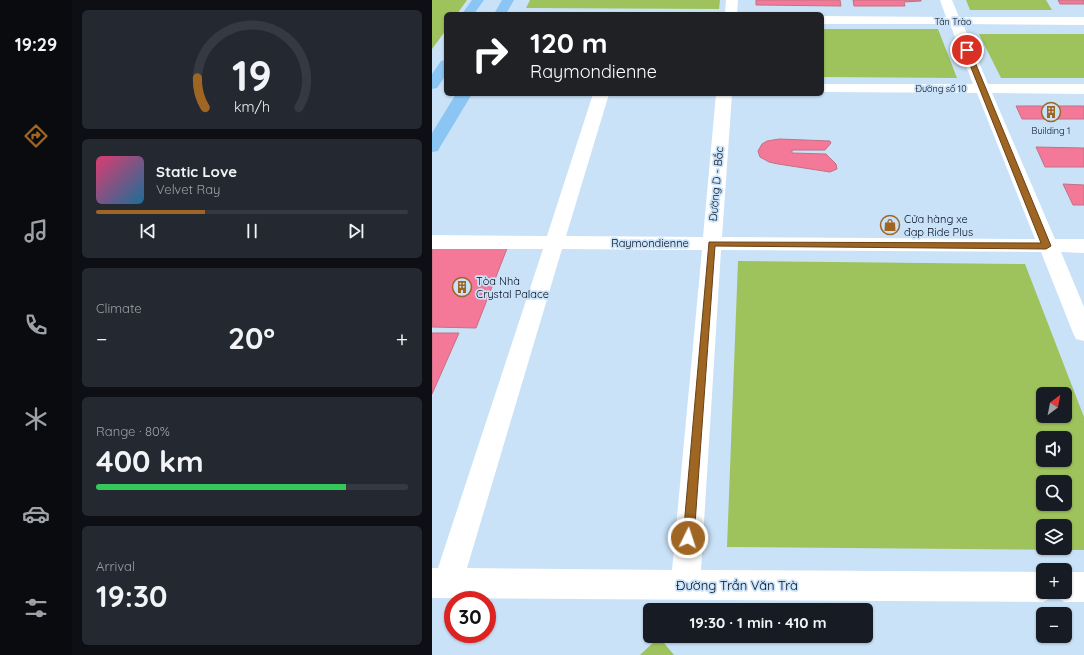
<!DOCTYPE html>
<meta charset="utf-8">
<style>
body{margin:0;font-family:Quicksand,sans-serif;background:#242831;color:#f1f3f6;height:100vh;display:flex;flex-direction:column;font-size:15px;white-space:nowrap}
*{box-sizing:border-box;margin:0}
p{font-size:13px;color:#9ea1a6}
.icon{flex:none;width:22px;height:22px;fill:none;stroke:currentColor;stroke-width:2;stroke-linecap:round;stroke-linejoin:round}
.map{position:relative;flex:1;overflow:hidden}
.sheet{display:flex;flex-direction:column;gap:10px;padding:10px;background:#0d0f14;width:360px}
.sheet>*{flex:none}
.guide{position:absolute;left:12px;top:12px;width:380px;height:84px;border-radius:6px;box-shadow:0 1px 3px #0004;background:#202124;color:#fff;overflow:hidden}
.needle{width:26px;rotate:32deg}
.fabs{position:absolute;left:604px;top:387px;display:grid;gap:8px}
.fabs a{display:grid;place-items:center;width:36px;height:36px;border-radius:6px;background:#171b24;box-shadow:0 1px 3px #0004;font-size:20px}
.speed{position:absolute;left:12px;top:591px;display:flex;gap:8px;font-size:20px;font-weight:700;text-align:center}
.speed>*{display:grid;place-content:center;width:52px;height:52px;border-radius:50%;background:#171b24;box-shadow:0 1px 3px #0004;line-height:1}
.speed .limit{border:6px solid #d22;background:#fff;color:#111}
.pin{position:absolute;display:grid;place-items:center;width:34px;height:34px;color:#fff;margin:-17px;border:2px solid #fff;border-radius:50%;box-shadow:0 1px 4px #0007}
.me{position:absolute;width:44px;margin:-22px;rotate:4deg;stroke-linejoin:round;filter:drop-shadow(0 0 3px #0008)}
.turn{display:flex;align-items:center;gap:14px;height:84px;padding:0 20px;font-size:18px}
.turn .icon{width:52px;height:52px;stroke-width:2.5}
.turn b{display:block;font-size:28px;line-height:34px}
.big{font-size:30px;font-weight:700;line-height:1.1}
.sheet .widget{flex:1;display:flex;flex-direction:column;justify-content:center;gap:6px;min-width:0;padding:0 14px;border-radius:6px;background:#242831}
.sheet .dial{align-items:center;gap:0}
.dial svg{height:104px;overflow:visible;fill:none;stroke:#363941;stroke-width:7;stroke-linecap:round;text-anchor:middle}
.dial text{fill:#f1f3f6;stroke:none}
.song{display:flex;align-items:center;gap:12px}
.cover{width:48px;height:48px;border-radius:6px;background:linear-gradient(135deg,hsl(340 70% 55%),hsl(200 70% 35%))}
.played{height:4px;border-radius:2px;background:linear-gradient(90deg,#9e6523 35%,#363941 35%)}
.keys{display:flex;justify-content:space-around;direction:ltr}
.heat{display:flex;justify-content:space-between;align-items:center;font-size:22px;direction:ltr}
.charge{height:6px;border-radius:3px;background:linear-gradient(90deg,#34c759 80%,#363941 0)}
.trip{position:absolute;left:211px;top:603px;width:230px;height:40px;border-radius:6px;background:#171b24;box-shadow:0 1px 3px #0004;font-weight:700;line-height:40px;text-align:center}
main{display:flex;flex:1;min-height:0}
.tabs{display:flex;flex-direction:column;width:72px;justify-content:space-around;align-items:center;background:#090b0e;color:#9ea1a6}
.tabs .icon{width:28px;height:28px}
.tabs .selected{color:#9e6523}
.tabs b{font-size:18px;color:#f1f3f6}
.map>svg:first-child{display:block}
.green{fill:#9ec35c;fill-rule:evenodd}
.building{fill:#f47998;stroke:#c07284}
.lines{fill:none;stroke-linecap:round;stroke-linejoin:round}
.minor{fill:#fff;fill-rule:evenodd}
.major{fill:#8bc5f3;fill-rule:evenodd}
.route{fill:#9e6523;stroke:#674217}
.labels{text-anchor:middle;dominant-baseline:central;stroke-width:3.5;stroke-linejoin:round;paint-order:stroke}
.far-street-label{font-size:9px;fill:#000c1f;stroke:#cae2f8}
.far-poi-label{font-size:9px;fill:#000c1f;stroke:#cae2f8}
.street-label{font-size:11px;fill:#000c1f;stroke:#cae2f8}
.poi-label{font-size:11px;fill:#000c1f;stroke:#cae2f8;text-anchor:start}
.near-street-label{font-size:13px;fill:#000c1f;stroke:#cae2f8}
</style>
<main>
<nav class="tabs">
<b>19:29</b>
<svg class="icon selected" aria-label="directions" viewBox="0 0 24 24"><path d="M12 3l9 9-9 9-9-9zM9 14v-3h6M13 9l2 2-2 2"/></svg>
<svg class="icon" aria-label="music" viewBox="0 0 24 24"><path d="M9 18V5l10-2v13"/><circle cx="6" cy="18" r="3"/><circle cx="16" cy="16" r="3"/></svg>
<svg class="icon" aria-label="phone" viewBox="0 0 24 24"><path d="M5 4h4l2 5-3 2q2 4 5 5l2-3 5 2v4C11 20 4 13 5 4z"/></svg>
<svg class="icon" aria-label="climate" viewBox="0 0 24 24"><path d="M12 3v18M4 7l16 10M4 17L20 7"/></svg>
<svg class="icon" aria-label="car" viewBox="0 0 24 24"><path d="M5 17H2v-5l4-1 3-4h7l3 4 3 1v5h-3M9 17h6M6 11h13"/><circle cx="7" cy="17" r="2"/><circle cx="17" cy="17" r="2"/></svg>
<svg class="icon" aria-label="filters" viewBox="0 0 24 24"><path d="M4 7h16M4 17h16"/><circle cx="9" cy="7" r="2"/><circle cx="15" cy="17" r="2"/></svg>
</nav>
<section class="sheet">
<div class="widget dial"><svg viewBox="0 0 100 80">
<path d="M14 69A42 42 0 1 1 86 69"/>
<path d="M14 69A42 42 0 0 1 8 46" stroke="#9e6523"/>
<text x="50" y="56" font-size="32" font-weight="700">19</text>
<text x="50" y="72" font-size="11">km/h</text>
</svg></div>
<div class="widget">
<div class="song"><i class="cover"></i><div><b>Static Love</b><p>Velvet Ray</p></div></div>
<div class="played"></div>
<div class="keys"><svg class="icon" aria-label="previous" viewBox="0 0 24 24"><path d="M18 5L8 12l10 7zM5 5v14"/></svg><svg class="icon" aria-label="pause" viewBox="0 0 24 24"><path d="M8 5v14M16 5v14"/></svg><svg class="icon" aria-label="next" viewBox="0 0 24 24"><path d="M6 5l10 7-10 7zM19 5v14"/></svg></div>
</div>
<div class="widget"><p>Climate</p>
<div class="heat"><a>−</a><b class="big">20°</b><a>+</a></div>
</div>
<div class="widget"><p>Range · 80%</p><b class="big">400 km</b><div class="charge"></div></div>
<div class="widget"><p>Arrival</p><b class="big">19:30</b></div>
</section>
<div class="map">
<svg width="652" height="655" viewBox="0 0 652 655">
<rect width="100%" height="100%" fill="#cae2f8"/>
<g class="green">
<polygon points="0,0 35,0 25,14 14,14 14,30 0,49"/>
<polygon points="98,0 288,0 287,9 94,8"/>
<polygon points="534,0 614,0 620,10 538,10"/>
<polygon points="390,29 506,29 525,78 390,77"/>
<polygon points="547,34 652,34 652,78 569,78"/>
<path d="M 306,261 L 593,264 L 652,417 L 652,550 L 295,547 ZM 611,394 L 633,394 L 633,416 L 611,416 ZM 611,438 L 633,438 L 633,460 L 611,460 ZM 611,482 L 633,482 L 633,504 L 611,504 ZM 611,526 L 633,526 L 633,548 L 611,548 Z"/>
<polygon points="227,637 242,655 208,655"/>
</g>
<g class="building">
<polygon points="324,0 408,0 409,6 324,5"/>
<polygon points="421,0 489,0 489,1 472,2 473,6 422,6"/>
<polygon points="626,0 652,0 652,4 628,4"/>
<polygon points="584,106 652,106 652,119 590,119"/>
<polygon points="347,139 398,141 399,143 393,150 360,150 360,153 394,154 404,164 405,169 398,172 346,164 337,162 328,157 326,151 330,144 335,141"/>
<polygon points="604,147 652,148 652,167 613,167"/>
<polygon points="631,184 652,185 652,205 641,205"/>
<polygon points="0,246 76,246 44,328 0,327"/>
<polygon points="0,333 27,333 0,394"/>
</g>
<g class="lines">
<g class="minor">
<polygon points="294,0 306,0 305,14 293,14"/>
<path d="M 508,0 L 520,0 L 527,17 L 652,17 L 652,25 L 531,24 L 556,84 L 652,84 L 652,94 L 560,93 L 623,239 L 652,239 L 652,253 L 629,252 L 652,307 L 652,341 L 644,339 L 641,333 L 609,252 L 289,250 L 269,570 L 611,572 L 611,592 L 633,592 L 633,572 L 652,572 L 652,602 L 633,602 L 622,596 L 611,602 L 0,598 L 0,568 L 6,568 L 111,249 L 0,249 L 0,235 L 115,236 L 161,94 L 177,94 L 134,236 L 271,237 L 284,94 L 300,94 L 290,237 L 603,239 L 545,93 L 390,92 L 390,84 L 541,84 L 518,24 L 390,24 L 390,16 L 514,17 ZM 130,249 L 270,250 L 240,570 L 35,568 Z"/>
</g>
<g class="major">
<polygon points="40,0 52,0 42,14 30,14"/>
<polygon points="70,0 82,0 74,14 62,14"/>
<polygon points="14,60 14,75 5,88 0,89 0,74 9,61"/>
<polygon points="24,94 40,94 8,147 6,151 0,152 0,133"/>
</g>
</g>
<polygon class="route" points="535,48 538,50 619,246 614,249 283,246 262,538 261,542 256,544 252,542 251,538 277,242 609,243 532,50"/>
<defs>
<g id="building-ring" transform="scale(1)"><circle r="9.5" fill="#cae2f8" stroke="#9e6523" stroke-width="1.5"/><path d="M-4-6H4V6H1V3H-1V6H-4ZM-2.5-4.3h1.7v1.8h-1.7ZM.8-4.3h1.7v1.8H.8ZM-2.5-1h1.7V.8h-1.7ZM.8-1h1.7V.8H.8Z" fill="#9e6523"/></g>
<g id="shop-ring" transform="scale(1)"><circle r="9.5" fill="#cae2f8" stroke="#9e6523" stroke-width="1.5"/><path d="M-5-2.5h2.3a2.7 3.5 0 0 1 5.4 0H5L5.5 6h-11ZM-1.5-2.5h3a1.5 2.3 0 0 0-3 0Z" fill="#9e6523"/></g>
</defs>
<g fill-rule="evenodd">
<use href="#building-ring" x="619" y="112"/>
<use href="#shop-ring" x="458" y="225"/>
<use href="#building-ring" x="30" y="287"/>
</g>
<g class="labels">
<g class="far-street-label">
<text x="521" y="21">Tân Trào</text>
<text x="509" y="88">Đường số 10</text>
</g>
<g class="far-poi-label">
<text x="619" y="130">Building 1</text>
</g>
<g class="street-label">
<text transform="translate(284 184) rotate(-85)">Đường D - Bắc</text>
<text x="218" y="243">Raymondienne</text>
</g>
<g class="poi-label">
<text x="472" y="219">Cửa hàng xe<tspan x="472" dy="13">đạp Ride Plus</tspan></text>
<text x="44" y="281">Tòa Nhà<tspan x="44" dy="13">Crystal Palace</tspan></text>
</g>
<g class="near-street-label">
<text x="305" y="585">Đường Trần Văn Trà</text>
</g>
</g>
</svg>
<div class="fabs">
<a><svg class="needle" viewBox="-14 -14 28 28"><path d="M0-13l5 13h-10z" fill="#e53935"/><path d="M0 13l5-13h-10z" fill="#9ea1a6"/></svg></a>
<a><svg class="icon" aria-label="sound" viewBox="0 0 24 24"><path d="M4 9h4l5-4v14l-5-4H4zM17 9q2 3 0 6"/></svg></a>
<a><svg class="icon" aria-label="search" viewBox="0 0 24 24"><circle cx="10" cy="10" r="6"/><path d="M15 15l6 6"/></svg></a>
<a><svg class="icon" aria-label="layers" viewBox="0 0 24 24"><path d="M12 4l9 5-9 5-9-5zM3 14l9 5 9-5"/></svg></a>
<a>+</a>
<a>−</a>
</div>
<div class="speed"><div class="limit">30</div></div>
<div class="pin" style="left:535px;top:50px;background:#d93025"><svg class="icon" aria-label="arrive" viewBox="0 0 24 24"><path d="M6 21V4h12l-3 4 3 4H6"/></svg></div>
<svg class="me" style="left:256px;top:538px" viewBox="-20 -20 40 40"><circle r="17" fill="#9e6523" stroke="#fff" stroke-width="3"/><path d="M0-11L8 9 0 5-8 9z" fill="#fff"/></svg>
<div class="trip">19:30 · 1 min · 410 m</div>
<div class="guide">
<div class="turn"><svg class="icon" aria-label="right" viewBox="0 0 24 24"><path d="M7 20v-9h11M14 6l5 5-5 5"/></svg><div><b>120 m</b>Raymondienne</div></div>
</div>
</div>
</main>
